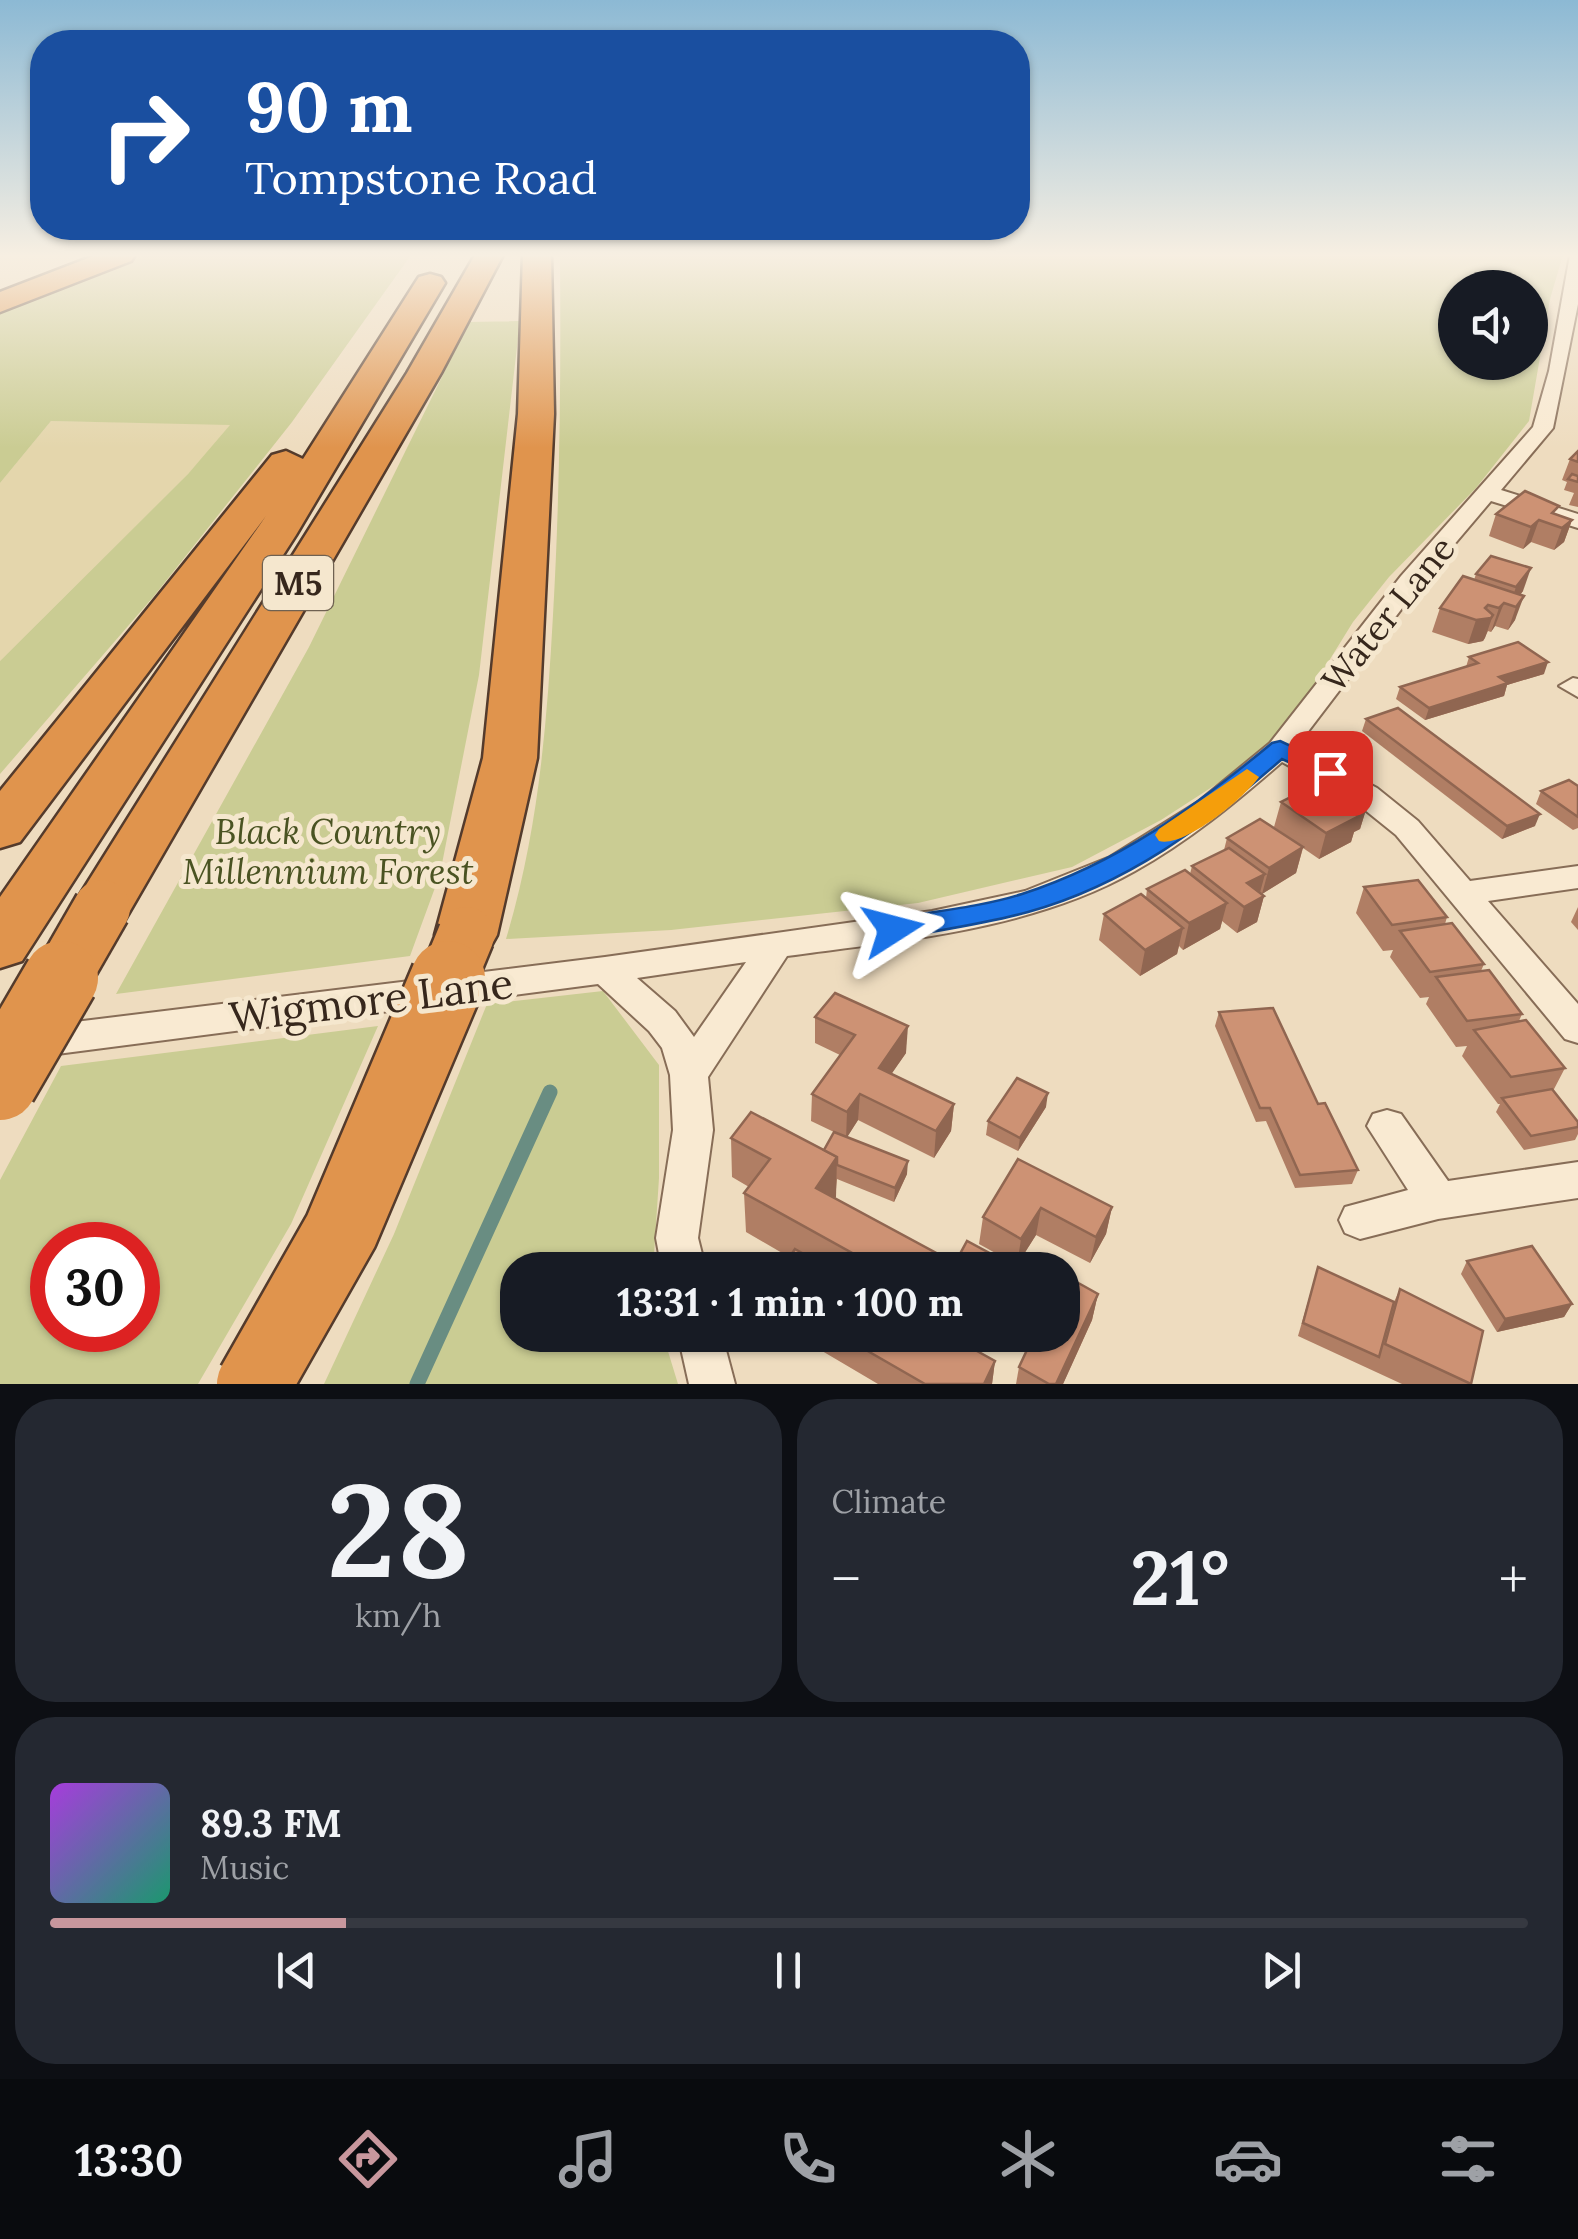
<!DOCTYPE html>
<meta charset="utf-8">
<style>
body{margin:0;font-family:Lora,serif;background:#242831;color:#f1f3f6;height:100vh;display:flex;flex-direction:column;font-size:38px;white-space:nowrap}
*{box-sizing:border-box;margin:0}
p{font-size:32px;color:#9ea1a6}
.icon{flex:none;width:55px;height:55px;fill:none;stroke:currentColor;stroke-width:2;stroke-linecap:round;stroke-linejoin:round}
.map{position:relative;height:1384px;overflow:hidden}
.side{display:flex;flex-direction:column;gap:15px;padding:15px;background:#0d0f14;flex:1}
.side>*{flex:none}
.top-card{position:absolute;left:30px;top:30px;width:1000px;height:210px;border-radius:40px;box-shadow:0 2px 8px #0004;background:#1a4fa0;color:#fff;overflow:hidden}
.controls{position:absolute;left:1438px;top:270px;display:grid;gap:20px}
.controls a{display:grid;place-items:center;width:110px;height:110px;border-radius:50%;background:#171b24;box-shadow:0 2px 8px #0004;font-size:50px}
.speed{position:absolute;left:30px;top:1222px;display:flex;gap:20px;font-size:50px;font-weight:700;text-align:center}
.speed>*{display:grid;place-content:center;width:130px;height:130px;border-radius:50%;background:#171b24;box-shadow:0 2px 8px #0004;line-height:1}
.speed .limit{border:15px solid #d22;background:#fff;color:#111}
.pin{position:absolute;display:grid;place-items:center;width:85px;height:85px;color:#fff;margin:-42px;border-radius:20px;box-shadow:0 5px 15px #0006}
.me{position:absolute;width:110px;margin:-55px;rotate:81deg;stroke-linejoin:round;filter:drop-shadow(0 0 8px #0008)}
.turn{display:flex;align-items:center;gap:35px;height:210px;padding:0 50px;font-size:45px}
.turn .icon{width:130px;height:130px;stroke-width:2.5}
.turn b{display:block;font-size:70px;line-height:85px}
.big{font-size:75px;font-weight:700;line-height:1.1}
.side .widget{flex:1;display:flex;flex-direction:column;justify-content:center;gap:15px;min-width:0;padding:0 35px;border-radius:40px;background:#242831}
.side .dial{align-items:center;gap:0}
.dial b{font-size:130px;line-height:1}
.song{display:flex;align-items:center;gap:30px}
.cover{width:120px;height:120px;border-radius:15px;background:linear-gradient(135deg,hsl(280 70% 55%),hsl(160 70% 35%))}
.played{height:10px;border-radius:5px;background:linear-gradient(90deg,#c8979d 20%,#363941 20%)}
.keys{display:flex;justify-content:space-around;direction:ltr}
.heat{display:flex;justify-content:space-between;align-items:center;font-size:55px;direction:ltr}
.side .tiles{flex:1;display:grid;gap:15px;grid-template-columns:1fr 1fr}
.widget:last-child{grid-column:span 2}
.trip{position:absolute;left:500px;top:1252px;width:580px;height:100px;border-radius:40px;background:#171b24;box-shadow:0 2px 8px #0004;font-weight:700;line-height:100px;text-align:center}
.tab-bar{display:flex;height:160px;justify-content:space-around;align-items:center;background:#090b0e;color:#9ea1a6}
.tab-bar .icon{width:70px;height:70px}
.tab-bar .on{color:#c8979d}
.tab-bar b{font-size:45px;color:#f1f3f6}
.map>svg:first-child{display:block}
.farmland{fill:#e4d6ac}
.green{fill:#cacc93;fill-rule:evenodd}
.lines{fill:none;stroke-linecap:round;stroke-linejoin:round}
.stream{stroke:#698d82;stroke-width:15}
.street-casing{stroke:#876d57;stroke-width:4}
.highway-casing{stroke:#543b2c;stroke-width:5}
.street{fill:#f9ead2;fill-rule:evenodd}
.highway{fill:#e0944d;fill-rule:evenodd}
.highway-bridge-far1-casing{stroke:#543b2c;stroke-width:61;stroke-linecap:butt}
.highway-bridge-casing{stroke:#543b2c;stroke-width:79;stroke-linecap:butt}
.highway-bridge-far1{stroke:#e0944d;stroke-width:56}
.highway-bridge{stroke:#e0944d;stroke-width:74}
.wall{fill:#b07e64}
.shaded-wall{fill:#906651}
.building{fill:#cd9274;stroke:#906651;stroke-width:2.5}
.route{fill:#1a73e8;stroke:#114b97;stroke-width:2.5}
.slow{fill:#f59e0b}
.labels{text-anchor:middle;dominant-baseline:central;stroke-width:10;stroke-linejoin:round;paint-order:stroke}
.shield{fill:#f5e7ce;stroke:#6f6151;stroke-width:2.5}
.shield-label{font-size:32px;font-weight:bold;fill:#36271c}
.street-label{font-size:35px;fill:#36271c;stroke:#f5e7ce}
.park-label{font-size:35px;font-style:italic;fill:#4a5322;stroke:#f5e7ce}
.near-street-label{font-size:42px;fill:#36271c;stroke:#f5e7ce}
</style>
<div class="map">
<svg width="1578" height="1384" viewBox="0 0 1578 1384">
<rect width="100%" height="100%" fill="#eedcbf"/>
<polygon class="farmland" points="51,421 233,424 188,474 0,661 0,483"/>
<g class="green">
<polygon points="145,255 411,255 292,422 154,596 0,774 0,661 188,474 230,425 51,421 0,483 0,313"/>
<path d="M 560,255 L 1563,255 L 1550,299 L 1529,421 L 1476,488 L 1389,577 L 1353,622 L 1306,698 L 1268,745 L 1243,767 L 1161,820 L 1072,867 L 918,903 L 671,930 L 506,939 C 538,833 547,725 553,615 C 560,494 561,375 560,255 ZM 1455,288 L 1530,288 L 1530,362 L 1455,362 Z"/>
<polygon points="520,321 479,675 440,874 410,956 116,994 309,647 469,322"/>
<polygon points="603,991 659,1065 659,1178 653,1270 518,1270 518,1335 663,1335 678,1384 324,1384 394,1234 487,1004"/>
<path d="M 378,1026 L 291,1224 L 198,1384 L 0,1384 L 0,1180 L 61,1066 ZM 138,1245 L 138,1330 L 52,1330 L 52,1245 Z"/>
</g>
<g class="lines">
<polyline class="stream" points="417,1384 550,1092"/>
<g class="street-casing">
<g id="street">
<path d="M 1570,255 L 1578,255 L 1578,304 L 1553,428 L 1501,490 L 1578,514 L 1578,528 L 1491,501 L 1419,586 L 1297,746 L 1377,788 L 1418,821 L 1470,881 L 1578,866 L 1578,888 L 1488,901 L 1578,1004 L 1578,1043 L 1565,1039 L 1396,835 L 1355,802 L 1282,762 C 1236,802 1189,841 1135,871 C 1031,930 902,940 787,956 L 708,1077 L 713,1130 L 698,1238 L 706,1270 L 662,1270 L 656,1238 L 673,1130 L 670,1075 L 662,1048 L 649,1031 L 598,984 L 34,1057 L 21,1052 L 16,1042 L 21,1032 L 34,1027 L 605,957 L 932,911 L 1025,891 L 1110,857 L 1198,802 L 1270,743 L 1401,576 L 1533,427 L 1549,371 ZM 746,962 L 694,1037 L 675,1011 L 637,978 Z"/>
<polygon points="1573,678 1578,679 1578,697 1559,686"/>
<polygon points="1387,1110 1401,1114 1448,1181 1578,1162 1578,1198 1438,1219 1360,1239 1345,1233 1339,1220 1345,1207 1408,1190 1367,1126 1373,1114"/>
<polygon points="678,1335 722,1335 735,1384 689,1384"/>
</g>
</g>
<g class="highway-casing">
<g id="highway">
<polygon points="96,255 135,255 131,261 0,312 0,292"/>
<polygon points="475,255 503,255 441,373 123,923 102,930 81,923 72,908 81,893 407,373"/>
<polygon points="523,255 551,255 554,414 537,758 497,935 488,951 466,958 444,951 435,935 483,758 518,414"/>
<polygon points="430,274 441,277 445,283 296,535 22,961 0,968 0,897 266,516 20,842 0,848 0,791 272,455 286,451 303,459 415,283 419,277"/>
</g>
</g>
<use href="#street" class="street"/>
<use href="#highway" class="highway"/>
<g class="highway-bridge-far1-casing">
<g id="highway-bridge-far1">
<polyline points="60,981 102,908"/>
<polyline points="447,981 466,935"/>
</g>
</g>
<g class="highway-bridge-casing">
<g id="highway-bridge">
<polyline points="0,1083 61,978"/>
<polyline points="254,1384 341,1231 448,978"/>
</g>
</g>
<use href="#highway-bridge-far1" class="highway-bridge-far1"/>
<use href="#highway-bridge" class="highway-bridge"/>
</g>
<g class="wall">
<polygon points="1578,451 1578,507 1569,505 1574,493 1564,490 1567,482 1562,480 1570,459"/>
<polygon points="1496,514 1557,514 1572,520 1564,542 1554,550 1531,542 1523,549 1489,536"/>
<polygon points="1491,556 1523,591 1520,595 1515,620 1508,630 1495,626 1491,632 1488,631 1483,641 1468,644 1432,632 1440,608 1474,580 1476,574"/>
<polygon points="1469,657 1544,674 1507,685 1504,696 1425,720 1396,699 1400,687 1466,667"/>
<polygon points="1366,719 1535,826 1502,839 1362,731"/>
<polygon points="1578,786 1578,828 1573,830 1536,804 1541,791"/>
<polygon points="1319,787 1368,803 1360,829 1354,832 1351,842 1319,859 1303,848 1296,873 1262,894 1260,892 1264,896 1257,922 1237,933 1222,921 1220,929 1183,950 1179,946 1177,954 1140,976 1099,940 1104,914 1146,898 1147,889 1190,874 1192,866 1224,850 1227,838 1297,843 1274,827 1281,802"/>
<polygon points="1364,887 1447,917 1445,924 1484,964 1481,971 1522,1014 1519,1021 1565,1068 1553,1091 1578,1122 1578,1134 1575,1140 1524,1150 1496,1112 1500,1104 1498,1104 1462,1056 1467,1046 1456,1047 1426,1004 1429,997 1420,998 1390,957 1393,950 1383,951 1356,913"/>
<polygon points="1578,907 1578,930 1571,922"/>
<polygon points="1219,1012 1318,1104 1358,1170 1352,1184 1295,1188 1266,1121 1256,1122 1215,1026"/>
<polygon points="815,1017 906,1053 891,1074 954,1104 951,1131 934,1158 858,1120 847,1137 907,1174 894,1202 837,1179 835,1199 955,1263 995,1256 993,1270 781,1270 789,1257 746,1232 744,1193 749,1187 732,1177 731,1138 824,1150 834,1132 811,1121 812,1094 840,1055 815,1043"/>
<polygon points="1046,1107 1018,1151 986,1135 988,1121"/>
<polygon points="1018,1159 1112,1207 1106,1234 1090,1263 1036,1235 1017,1265 979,1244 983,1217"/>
<polygon points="1467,1261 1572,1304 1564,1317 1497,1332 1461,1274"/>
<polygon points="1318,1267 1394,1302 1400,1289 1471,1384 1402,1384 1298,1336"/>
<polygon points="1098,1294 1092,1320 1063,1384 1016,1384 1019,1367"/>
<polygon points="795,1335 967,1335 963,1343 995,1361 992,1384 878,1384"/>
</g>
<g class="shaded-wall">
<polygon points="1539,520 1531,542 1523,549 1531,527"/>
<polygon points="1572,520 1564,542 1554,550 1562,528"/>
<polygon points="1531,568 1523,591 1512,605 1510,605 1516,587"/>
<polygon points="1524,596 1515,620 1508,630 1516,607"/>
<polygon points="1504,603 1495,626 1491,632 1499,608"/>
<polygon points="1488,605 1484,619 1493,615 1485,638 1483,641 1468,644 1476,620"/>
<polygon points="1548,662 1544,674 1507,685 1504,696 1425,720 1429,708 1499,677"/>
<polygon points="1368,803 1360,829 1354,832 1351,842 1319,859 1326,833 1352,812"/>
<polygon points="1540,814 1535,826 1502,839 1507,826"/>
<polygon points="1303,847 1296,873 1262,894 1269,868"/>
<polygon points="1265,874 1258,900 1264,896 1257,922 1237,933 1244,907 1247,883"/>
<polygon points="1227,903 1220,929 1183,950 1189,923"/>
<polygon points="1183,928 1177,954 1140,976 1145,950"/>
<polygon points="908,1026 906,1053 877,1095 879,1068"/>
<polygon points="1048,1093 1046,1107 1018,1151 1020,1138"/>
<polygon points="860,1094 858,1120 846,1139 847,1112"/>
<polygon points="954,1104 951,1131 934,1158 936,1131"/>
<polygon points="837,1157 836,1197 815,1228 816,1188"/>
<polygon points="908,1161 907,1174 894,1202 895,1188"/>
<polygon points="1112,1207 1106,1234 1090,1263 1096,1237"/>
<polygon points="1041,1208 1036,1235 1017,1265 1021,1239"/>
<polygon points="1098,1294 1092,1320 1063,1384 1056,1384"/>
<polygon points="1572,1304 1564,1317 1497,1332 1505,1319"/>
<polygon points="960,1335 967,1335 957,1353"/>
<polygon points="995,1361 992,1384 984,1384"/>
</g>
<g class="building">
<polygon points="1578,451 1578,462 1570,459"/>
<polygon points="1572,474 1578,476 1578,482 1568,479"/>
<polygon points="1525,491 1559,506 1552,513 1572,520 1562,528 1539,520 1531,527 1496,514"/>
<polygon points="1491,556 1531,568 1516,587 1476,574"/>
<polygon points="1463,576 1524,596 1516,607 1504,603 1499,608 1488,605 1485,608 1493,615 1491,618 1476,620 1440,608"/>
<polygon points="1518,642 1548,662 1499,677 1508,683 1429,708 1400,687 1478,663 1469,657"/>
<polygon points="1398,708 1540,814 1507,826 1366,719"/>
<polygon points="1334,780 1368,803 1352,812 1359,816 1326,833 1281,802 1315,785 1319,787"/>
<polygon points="1569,780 1578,786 1578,817 1541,791"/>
<polygon points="1260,819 1303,847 1269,868 1227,838"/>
<polygon points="1229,848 1265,874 1247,883 1264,896 1244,907 1192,866"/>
<polygon points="1185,870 1227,903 1189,923 1147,889"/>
<polygon points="1418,880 1447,917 1392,925 1364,887"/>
<polygon points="1141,894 1183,928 1145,950 1104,914"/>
<polygon points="1452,923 1484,964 1430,972 1400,931"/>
<polygon points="1489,970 1522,1014 1467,1021 1436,977"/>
<polygon points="835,993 908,1026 879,1068 954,1104 936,1131 860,1094 847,1112 812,1094 855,1035 815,1017"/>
<polygon points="1273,1008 1318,1104 1325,1103 1358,1170 1300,1175 1270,1108 1260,1108 1219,1012"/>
<polygon points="1526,1020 1565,1068 1511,1077 1474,1030"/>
<polygon points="1017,1078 1048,1093 1020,1138 988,1121"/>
<polygon points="1552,1089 1578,1122 1578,1127 1531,1136 1502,1098"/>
<polygon points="751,1112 837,1157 816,1188 955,1263 967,1241 995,1256 987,1270 883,1270 744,1193 770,1159 731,1138"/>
<polygon points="834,1132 908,1161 895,1188 837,1165 837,1157 824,1150"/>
<polygon points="1018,1159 1112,1207 1096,1237 1041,1208 1021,1239 983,1217"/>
<polygon points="1532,1246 1572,1304 1505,1319 1467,1261"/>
<polygon points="795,1249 832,1270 781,1270"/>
<polygon points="1318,1267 1394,1302 1379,1357 1303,1323"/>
<polygon points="1064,1275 1098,1294 1056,1384 1049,1384 1019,1367 1034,1335 1062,1335"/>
<polygon points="1400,1289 1483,1331 1471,1384 1385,1344"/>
<polygon points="840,1335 948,1335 995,1361 984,1384 925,1384"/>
</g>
<linearGradient id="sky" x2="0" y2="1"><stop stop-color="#8cb9d4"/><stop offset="0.57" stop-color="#f7efe2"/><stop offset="1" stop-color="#f7efe2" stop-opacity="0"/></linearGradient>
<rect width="1578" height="448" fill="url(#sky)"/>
<path class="route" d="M 1280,741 L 1338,768 L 1342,773 L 1330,781 L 1282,759 C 1207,825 1126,885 1028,912 C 985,924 938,930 893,939 L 883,936 L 879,929 L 883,922 L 893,919 C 935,911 981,907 1022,894 C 1118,863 1195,807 1272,743 Z"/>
<path class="slow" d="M 1247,769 L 1259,777 C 1244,798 1184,848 1159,841 L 1155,835 L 1159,829 Z"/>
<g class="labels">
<rect class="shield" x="263" y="556" width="70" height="54" rx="8"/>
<g class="shield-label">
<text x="298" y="583">M5</text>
</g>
<g class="street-label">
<text transform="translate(1388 614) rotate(-51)">Water Lane</text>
</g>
<g class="park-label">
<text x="328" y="831">Black Country<tspan x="328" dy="40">Millennium Forest</tspan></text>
</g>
<g class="near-street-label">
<text transform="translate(371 1000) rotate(-7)">Wigmore Lane</text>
</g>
</g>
</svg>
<div class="controls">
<a><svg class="icon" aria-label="sound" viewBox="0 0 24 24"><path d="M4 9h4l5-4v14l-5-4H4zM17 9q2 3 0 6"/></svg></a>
</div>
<div class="speed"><div class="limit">30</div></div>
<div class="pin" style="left:1330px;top:773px;background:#d93025"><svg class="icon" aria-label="arrive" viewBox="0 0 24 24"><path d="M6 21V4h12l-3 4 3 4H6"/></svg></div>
<svg class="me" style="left:893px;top:929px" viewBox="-20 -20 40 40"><path d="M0-17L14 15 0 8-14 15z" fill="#1a73e8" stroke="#fff" stroke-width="4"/></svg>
<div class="trip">13:31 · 1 min · 100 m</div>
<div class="top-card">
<div class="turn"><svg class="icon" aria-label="right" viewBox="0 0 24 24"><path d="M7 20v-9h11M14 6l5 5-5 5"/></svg><div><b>90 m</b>Tompstone Road</div></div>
</div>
</div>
<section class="side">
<div class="tiles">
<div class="widget dial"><b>28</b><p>km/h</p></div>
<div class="widget"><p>Climate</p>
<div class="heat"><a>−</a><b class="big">21°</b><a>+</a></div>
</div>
<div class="widget">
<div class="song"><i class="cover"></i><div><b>89.3 FM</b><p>Music</p></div></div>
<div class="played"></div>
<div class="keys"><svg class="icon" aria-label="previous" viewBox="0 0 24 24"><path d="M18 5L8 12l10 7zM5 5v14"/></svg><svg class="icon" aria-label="pause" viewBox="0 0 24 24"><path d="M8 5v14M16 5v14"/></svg><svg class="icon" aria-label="next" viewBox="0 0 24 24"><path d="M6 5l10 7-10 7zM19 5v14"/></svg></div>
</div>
</div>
</section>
<nav class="tab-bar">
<b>13:30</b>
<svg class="icon on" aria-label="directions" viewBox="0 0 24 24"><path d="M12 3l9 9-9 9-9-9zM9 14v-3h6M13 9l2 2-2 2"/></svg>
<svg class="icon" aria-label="music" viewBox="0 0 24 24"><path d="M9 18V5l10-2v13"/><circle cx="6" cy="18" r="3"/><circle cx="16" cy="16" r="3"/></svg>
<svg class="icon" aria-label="phone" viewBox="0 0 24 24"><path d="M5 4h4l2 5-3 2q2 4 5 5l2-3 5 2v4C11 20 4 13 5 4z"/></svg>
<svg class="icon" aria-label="climate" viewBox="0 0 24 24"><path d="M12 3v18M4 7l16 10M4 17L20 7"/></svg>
<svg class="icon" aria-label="car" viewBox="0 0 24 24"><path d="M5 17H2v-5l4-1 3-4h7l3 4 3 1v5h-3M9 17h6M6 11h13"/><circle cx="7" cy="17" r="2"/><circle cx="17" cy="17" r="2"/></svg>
<svg class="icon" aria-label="filters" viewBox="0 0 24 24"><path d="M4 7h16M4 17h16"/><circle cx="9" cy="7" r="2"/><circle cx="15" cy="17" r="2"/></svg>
</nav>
